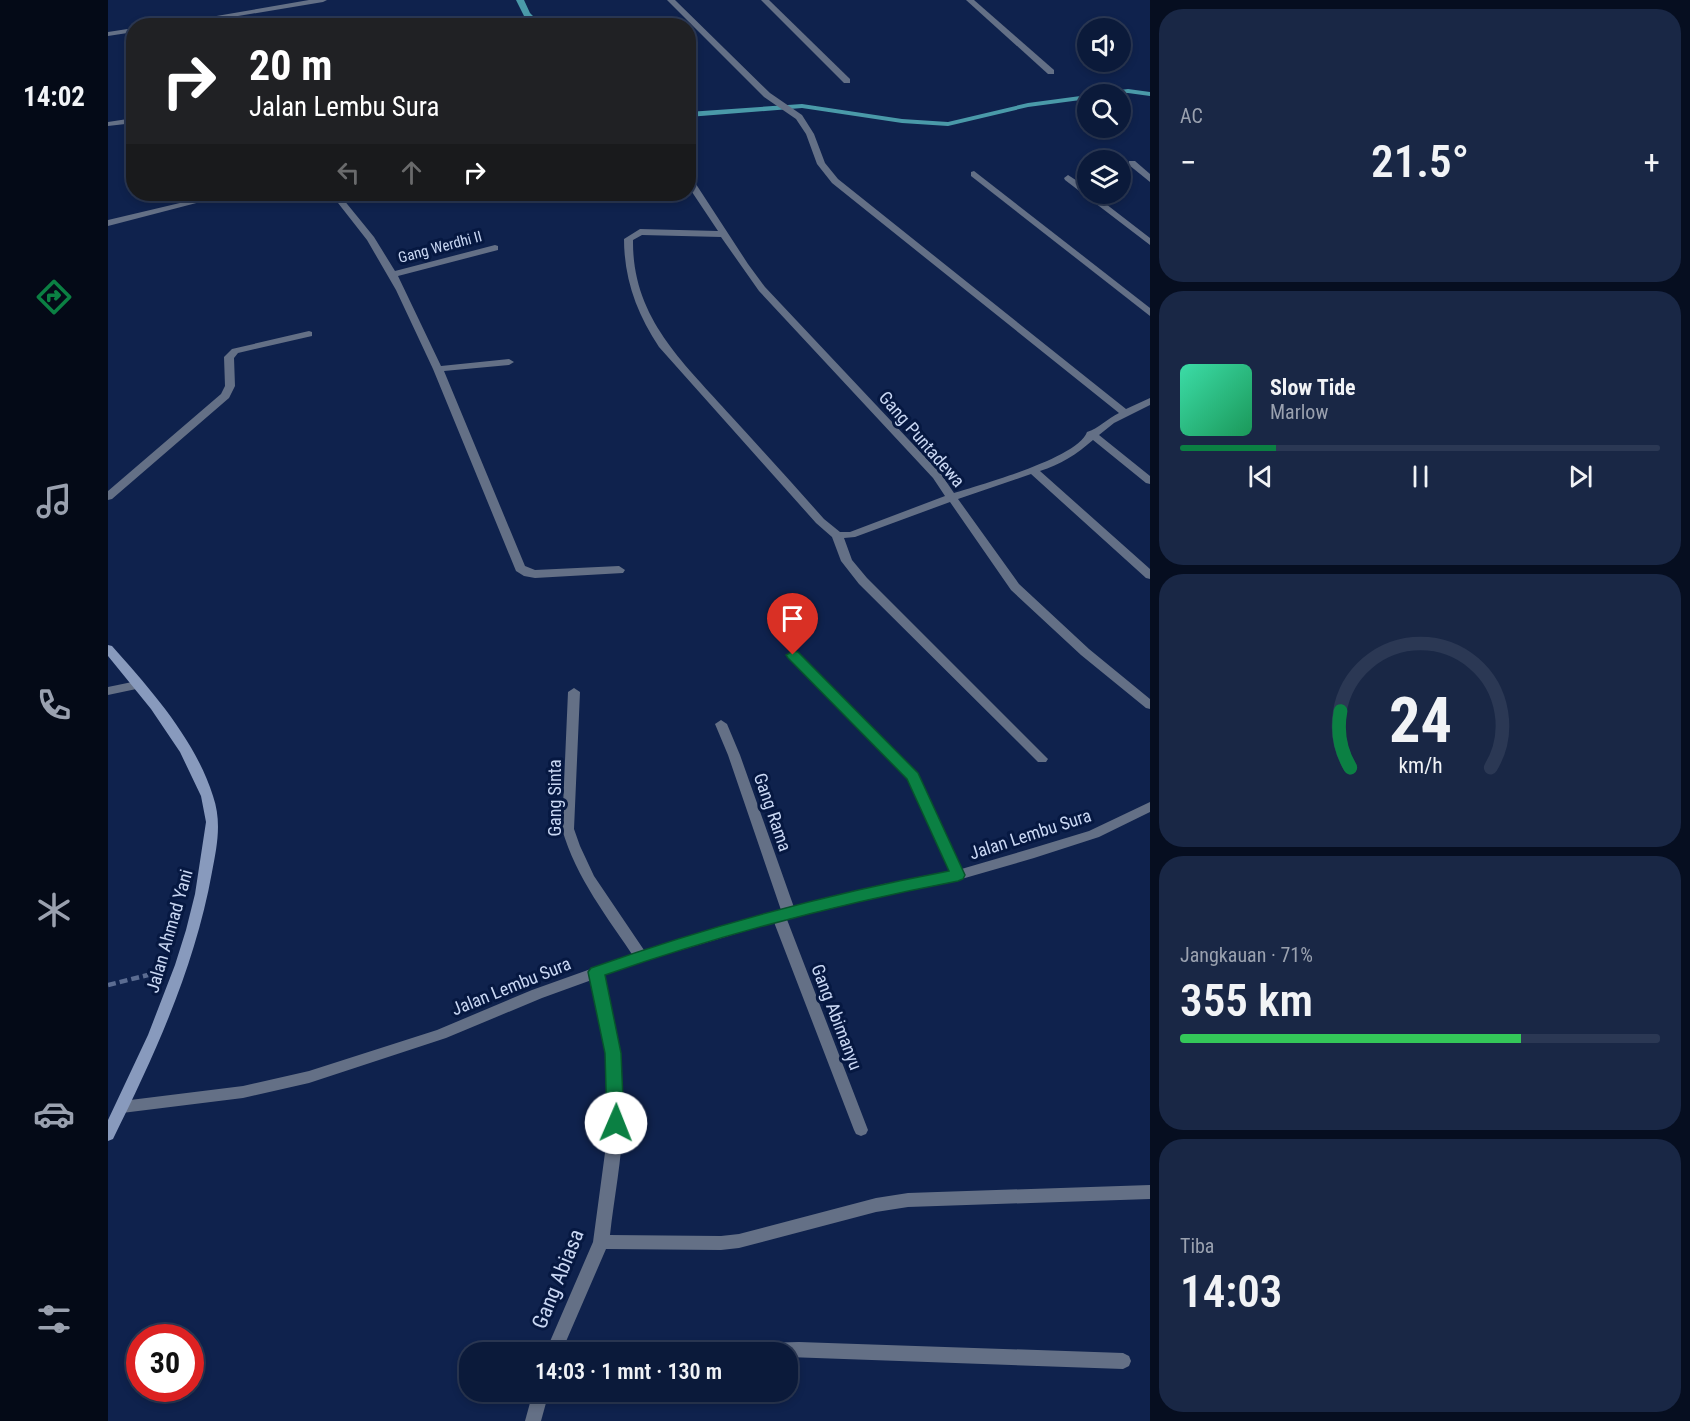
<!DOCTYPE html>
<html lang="id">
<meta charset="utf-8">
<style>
body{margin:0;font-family:"Roboto Condensed",sans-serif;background:#192745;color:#f1f3f6;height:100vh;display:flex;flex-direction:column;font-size:22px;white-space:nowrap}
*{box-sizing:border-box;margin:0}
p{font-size:20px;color:#9aa1af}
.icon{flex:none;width:33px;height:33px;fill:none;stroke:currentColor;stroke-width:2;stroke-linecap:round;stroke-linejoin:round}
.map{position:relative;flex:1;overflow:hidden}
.details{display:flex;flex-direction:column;gap:9px;padding:9px;background:#060e20;width:540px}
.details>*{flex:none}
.guide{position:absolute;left:18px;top:18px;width:570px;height:183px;border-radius:24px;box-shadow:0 3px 9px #0003,0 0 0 2px #2b3854;background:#202124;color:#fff;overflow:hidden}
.buttons{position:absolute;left:969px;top:18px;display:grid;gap:12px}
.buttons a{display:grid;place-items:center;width:54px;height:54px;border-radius:50%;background:#0b1a3a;box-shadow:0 3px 9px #0003,0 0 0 2px #2b3854;font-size:30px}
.speed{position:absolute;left:18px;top:1324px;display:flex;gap:12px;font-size:30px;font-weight:700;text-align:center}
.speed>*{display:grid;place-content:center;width:78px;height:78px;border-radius:50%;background:#0b1a3a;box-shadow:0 3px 9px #0003,0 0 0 2px #2b3854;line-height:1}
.speed .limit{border:9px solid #d22;background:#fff;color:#111}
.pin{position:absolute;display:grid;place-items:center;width:51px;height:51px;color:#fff;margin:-62px -26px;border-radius:50% 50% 50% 0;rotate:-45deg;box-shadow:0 0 6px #0007}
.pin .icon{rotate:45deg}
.me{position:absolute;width:66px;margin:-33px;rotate:1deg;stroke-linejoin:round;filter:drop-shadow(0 0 4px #0008)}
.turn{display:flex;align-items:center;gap:21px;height:126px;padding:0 24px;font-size:27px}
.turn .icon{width:78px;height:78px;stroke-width:2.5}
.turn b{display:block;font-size:42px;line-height:51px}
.lanes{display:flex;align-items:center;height:57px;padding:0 24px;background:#0003;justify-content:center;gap:30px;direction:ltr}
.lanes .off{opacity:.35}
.big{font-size:45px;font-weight:600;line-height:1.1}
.details .widget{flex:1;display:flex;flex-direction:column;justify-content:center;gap:9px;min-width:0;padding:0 21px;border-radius:24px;background:#192745}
.details .dial{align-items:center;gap:0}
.dial svg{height:156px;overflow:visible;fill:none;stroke:#2b3854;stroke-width:7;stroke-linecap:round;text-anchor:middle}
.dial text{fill:#f1f3f6;stroke:none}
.song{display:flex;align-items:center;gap:18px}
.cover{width:72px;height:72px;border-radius:9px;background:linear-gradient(135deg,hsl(160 70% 55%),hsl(150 70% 35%))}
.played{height:6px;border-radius:3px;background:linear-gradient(90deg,#0b8043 20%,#2b3854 20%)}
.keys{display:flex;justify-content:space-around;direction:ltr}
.heat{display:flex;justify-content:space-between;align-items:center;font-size:33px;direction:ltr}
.charge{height:9px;border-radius:4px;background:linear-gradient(90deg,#34c759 71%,#2b3854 0)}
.trip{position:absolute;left:351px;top:1342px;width:339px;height:60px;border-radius:24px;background:#0b1a3a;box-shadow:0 3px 9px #0003,0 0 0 2px #2b3854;font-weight:600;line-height:60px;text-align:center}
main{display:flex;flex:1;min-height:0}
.menu{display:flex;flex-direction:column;width:108px;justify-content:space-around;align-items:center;background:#040a17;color:#9aa1af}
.menu .icon{width:42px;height:42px}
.menu .active{color:#0b8043}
.menu b{font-size:27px;color:#f1f3f6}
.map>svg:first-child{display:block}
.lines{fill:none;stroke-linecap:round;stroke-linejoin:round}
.stream{fill:#4a9aa9;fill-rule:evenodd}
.path{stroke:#5b6c91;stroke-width:4.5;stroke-dasharray:8 4;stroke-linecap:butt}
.minor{fill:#647086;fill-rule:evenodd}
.tertiary{fill:#647086;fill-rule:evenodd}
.secondary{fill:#889abd;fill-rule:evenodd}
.route{fill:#0b8043;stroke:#07532c;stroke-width:1.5}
.labels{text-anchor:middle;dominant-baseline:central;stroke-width:6;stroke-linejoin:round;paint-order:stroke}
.far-street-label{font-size:15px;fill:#c9d7f3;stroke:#061841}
.street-label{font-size:18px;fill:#c9d7f3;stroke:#061841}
.near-street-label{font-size:21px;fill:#c9d7f3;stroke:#061841}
</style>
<main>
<nav class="menu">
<b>14:02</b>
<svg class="icon active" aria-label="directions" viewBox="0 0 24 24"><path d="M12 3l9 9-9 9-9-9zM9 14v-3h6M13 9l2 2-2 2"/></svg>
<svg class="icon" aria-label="music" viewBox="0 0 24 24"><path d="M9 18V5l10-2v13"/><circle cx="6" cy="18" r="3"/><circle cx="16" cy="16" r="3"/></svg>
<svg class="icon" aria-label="phone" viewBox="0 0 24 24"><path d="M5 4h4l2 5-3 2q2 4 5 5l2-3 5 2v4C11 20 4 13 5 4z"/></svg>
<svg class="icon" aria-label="climate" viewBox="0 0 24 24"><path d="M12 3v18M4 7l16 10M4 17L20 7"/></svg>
<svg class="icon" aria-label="car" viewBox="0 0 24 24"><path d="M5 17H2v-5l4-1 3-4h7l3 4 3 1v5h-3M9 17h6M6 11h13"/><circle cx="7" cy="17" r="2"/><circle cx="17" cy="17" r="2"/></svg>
<svg class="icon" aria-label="filters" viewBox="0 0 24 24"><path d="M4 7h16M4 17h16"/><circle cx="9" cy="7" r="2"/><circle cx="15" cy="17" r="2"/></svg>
</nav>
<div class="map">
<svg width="1042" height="1421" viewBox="0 0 1042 1421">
<rect width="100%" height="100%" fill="#0f224d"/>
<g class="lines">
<g class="stream">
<polygon points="408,0 416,0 422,13 435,26 427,26 416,16"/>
<polygon points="1020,89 1042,92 1042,96 1020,93 992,94 996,92"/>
<polygon points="980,95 980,99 920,107 840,126 794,123 694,108 580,117 580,112 694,104 794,119 840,122 920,103"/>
</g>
<polyline class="path" points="0,985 40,975"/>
<g class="minor">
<polygon points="201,0 219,0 215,2 70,26 50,26"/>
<path d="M 559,0 L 567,0 L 662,93 L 694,115 L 706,134 L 717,163 L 730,179 L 1018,409 L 1042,398 L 1042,405 L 1006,423 L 991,435 L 1042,476 L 1042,484 L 1038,483 L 985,440 C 969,454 952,465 932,471 L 1042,569 L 1042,579 L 1038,578 L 923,474 L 850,499 L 911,584 L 981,649 L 1042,699 L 1042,709 L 1038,708 L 973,655 L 903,590 L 842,502 L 747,537 L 736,538 L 744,560 L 759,578 L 940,759 L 938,762 L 930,762 L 751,584 L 733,561 L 724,537 L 708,523 L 551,347 C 529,314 516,279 516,239 L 532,229 L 610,231 L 580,186 L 580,176 L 584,178 L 640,264 L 657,287 L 833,474 L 846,493 C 874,484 970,458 979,432 C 990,429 1000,418 1011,413 L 724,183 L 709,164 L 698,134 L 688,119 L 656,97 ZM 534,235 L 613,237 L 651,291 L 825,478 L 837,496 L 742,532 L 732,532 L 716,519 C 685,484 654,450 623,416 C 575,362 524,318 525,240 Z"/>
<polygon points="653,0 661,0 742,79 742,83 736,83"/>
<polygon points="858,0 866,0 946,70 946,74 940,74"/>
<polygon points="26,28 26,32 0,36 0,32"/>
<polygon points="26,118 26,123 0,126 0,122"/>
<polygon points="1021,161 1027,161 1042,174 1042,182 1021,165"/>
<polygon points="866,171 1042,308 1042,316 863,176 863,172"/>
<polygon points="960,175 980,188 980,194 985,194 1042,238 1042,245 957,180 956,178"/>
<polygon points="110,194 123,194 0,226 0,220"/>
<polygon points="223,194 231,194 266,237 287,271 387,245 390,246 390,250 290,276 333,366 401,359 406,362 401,365 336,371 417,566 427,570 511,566 517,570 515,573 427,578 416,576 408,571 325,369 288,290 259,240"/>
<polygon points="201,331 204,332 204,336 130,353 126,358 127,386 121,398 4,499 0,500 0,491 113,394 117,386 116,357 124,349"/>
<polygon points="685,651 689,652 809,774 857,875 855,878 845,878 800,779 681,658 679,655"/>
<polygon points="29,681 33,682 35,685 33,688 0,695 0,687"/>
<path d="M 466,688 L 472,692 L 466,829 L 472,846 L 486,876 L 540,956 L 538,960 L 533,961 L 528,960 C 500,918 468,878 454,829 L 460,692 Z"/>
<polygon points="613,720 619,724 632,755 688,913 686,917 678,917 760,1130 758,1134 753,1136 748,1134 746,1130 664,917 666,913 674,913 620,755 607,724"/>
<path d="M 488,967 L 493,968 L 495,972 C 505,1022 517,1070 515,1121 C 514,1159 506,1198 502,1235 L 613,1236 L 631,1234 L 768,1198 L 800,1193 L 1042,1185 L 1042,1199 L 800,1207 L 768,1212 L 631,1248 L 613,1250 L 498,1249 L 453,1353 L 437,1353 L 485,1242 L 501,1123 L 498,1053 L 481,972 L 483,968 Z"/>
<polygon points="691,1342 1015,1353 1021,1356 1023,1361 1021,1366 1015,1369 680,1357 680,1353 514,1353 516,1348 522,1346"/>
<polygon points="425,1392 441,1392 433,1421 417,1421"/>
</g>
<polygon class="tertiary" points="1042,802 1042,812 991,837 926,858 850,880 776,894 681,918 536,961 434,998 338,1038 201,1083 135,1098 14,1113 9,1111 7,1107 9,1103 14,1101 135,1086 201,1071 329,1030 424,990 533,951 681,908 776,884 850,870 925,848 981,831"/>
<path class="secondary" d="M 0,645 L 4,646 C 43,690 87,739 105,796 C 114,822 109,846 104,872 C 87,967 47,1054 5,1139 L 0,1141 L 0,1120 L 40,1035 L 67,965 L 78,930 L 87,894 L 98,822 L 93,796 L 72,752 L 43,709 L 0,656 Z"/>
</g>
<path class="route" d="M 685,651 L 690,652 L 810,773 L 857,875 L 855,879 L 850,881 C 730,904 612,935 497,975 L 513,1053 L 516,1123 L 513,1128 L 508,1130 L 502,1128 L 499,1123 L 497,1053 L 480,972 L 483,968 C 599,927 719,894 841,871 L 799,779 L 680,658 L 678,655 Z"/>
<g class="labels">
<g class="far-street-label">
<text transform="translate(332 247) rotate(-15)">Gang Werdhi II</text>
</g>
<g class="street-label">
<text transform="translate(814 439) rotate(49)">Gang Puntadewa</text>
<text transform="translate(446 798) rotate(-90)">Gang Sinta</text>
<text transform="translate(665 812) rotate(71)">Gang Rama</text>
<text transform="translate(922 834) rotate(-18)">Jalan Lembu Sura</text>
<text transform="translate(61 931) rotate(-74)">Jalan Ahmad Yani</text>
<text transform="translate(403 986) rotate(-22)">Jalan Lembu Sura</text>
<text transform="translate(729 1017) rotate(69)">Gang Abimanyu</text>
</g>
<g class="near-street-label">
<text transform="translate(450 1279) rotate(-68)">Gang Abiasa</text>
</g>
</g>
</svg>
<div class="buttons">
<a><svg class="icon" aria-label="sound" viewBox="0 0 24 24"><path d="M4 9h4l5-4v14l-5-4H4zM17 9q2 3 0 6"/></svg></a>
<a><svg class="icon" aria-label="search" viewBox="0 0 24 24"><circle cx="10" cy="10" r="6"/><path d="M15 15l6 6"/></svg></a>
<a><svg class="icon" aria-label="layers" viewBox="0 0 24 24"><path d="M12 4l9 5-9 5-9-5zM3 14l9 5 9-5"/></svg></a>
</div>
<div class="speed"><div class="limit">30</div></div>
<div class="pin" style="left:685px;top:655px;background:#d93025"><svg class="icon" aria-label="arrive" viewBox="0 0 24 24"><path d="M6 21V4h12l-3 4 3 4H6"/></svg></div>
<svg class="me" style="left:508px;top:1123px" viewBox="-20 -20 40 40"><circle r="19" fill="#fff"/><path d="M0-13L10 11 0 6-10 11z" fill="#0b8043"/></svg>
<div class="trip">14:03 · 1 mnt · 130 m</div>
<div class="guide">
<div class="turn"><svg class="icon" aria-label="right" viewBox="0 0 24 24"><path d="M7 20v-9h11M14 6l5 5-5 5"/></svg><div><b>20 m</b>Jalan Lembu Sura</div></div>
<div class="lanes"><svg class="icon off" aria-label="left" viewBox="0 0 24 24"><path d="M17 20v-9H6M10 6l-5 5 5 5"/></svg><svg class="icon off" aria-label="ahead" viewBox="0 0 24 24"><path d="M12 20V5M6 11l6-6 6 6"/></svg><svg class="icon" aria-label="right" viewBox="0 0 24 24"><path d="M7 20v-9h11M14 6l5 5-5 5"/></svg></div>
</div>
</div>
<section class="details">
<div class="widget"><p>AC</p>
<div class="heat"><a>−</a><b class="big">21.5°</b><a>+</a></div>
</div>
<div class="widget">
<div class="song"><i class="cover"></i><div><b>Slow Tide</b><p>Marlow</p></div></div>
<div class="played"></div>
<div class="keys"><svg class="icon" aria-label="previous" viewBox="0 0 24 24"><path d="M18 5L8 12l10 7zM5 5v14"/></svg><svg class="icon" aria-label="pause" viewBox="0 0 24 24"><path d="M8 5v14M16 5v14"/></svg><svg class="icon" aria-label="next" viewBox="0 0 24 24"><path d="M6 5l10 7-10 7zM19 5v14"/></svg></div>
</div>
<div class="widget dial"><svg viewBox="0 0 100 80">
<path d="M14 69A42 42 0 1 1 86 69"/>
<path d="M14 69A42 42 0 0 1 9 40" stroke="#0b8043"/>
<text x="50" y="56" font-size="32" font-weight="700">24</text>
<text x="50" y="72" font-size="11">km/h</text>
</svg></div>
<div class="widget"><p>Jangkauan · 71%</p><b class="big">355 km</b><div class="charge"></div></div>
<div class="widget"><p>Tiba</p><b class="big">14:03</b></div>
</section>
</main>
